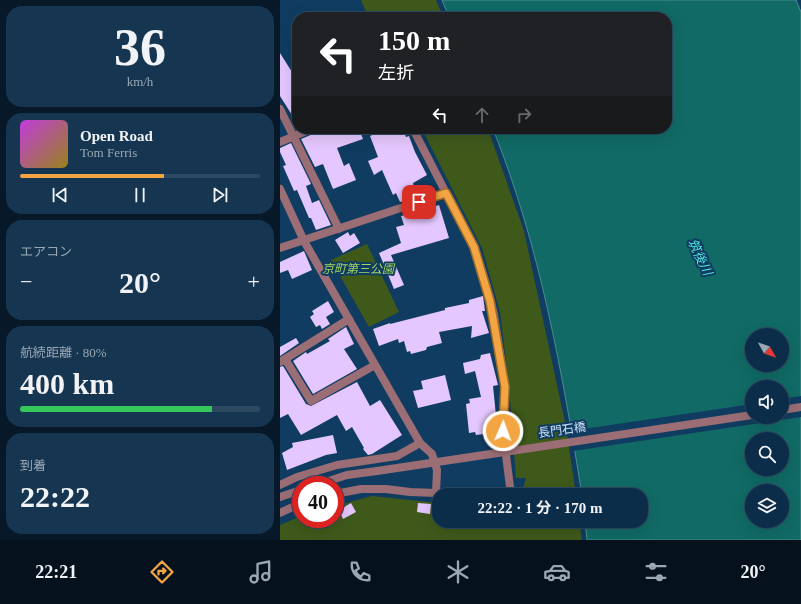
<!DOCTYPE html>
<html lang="ja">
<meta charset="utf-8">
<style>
body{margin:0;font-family:"Times New Roman","Noto Sans JP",serif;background:#153550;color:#f1f3f6;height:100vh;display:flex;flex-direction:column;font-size:15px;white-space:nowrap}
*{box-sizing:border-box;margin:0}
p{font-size:13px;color:#9aa8b4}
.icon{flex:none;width:22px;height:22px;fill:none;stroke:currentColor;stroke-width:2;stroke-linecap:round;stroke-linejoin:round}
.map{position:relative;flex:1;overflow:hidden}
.sheet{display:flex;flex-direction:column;gap:6px;padding:6px;background:#071928;width:280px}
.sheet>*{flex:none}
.banner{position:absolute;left:12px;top:12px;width:380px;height:122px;border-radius:16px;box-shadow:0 4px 16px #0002,0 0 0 1px #2c4961;background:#202124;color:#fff;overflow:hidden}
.needle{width:26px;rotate:130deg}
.controls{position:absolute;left:465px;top:328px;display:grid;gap:8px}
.controls a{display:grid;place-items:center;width:44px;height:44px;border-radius:50%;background:#0c2d49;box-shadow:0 4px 16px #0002,0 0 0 1px #2c4961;font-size:20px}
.speed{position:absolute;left:12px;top:476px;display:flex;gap:8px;font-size:20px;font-weight:700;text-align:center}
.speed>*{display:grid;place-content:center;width:52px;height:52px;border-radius:50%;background:#0c2d49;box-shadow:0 4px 16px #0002,0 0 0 1px #2c4961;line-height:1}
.speed .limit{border:6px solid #d22;background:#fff;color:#111}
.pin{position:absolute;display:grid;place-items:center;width:34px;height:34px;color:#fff;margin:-17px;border-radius:8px;box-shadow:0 2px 6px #0006}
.me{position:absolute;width:44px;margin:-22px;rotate:2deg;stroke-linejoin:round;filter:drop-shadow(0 0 3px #0008)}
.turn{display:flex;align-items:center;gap:14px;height:84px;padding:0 20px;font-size:18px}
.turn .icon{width:52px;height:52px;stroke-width:2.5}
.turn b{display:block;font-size:28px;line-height:34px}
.lanes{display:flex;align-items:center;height:38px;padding:0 20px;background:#0003;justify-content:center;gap:20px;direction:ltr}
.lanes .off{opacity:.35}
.big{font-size:30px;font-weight:700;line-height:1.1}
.sheet .tile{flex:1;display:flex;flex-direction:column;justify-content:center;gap:6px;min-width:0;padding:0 14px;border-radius:16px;background:#153550}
.sheet .dial{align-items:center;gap:0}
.dial b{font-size:52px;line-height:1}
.song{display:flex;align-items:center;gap:12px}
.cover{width:48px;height:48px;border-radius:6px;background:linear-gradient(135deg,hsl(290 70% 55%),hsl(50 70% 35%))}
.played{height:4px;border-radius:2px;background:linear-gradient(90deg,#f2a542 60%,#2c4961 60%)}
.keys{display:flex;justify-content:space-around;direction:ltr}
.heat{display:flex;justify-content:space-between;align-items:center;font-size:22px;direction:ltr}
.charge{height:6px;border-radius:3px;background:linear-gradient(90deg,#34c759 80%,#2c4961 0)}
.trip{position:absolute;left:152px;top:488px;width:216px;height:40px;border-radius:16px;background:#0c2d49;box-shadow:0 4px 16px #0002,0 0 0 1px #2c4961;font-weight:700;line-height:40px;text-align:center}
.tab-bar{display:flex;height:64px;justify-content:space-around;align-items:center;background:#05121d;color:#9aa8b4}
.tab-bar .icon{width:28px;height:28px}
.tab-bar .selected{color:#f2a542}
.tab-bar b{font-size:18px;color:#f1f3f6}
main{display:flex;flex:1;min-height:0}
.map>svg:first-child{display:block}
.green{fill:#3f591b}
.water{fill:#116a65;stroke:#498e91;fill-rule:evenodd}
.pier{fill:#103c61}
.building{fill:#e4c7fe}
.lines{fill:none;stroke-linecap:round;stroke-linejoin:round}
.minor{stroke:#9b6e75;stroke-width:8}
.tertiary{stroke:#9b6e75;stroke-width:8}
.tertiary-bridge{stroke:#9b6e75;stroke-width:8}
.route-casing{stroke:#9d6b2b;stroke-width:10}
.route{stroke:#f2a542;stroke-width:7}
.labels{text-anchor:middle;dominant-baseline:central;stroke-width:4;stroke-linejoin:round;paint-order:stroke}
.park-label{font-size:12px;font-style:italic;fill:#a3d75f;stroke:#103c61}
.street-label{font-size:12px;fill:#cbe2f9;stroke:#103c61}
.water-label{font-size:13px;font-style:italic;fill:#4de7dd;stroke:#103c61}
</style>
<main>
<section class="sheet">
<div class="tile dial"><b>36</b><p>km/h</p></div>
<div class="tile">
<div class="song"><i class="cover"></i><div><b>Open Road</b><p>Tom Ferris</p></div></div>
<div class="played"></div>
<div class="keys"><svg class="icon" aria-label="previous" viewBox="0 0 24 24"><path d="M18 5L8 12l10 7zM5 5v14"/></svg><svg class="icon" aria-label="pause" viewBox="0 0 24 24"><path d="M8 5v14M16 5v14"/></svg><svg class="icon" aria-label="next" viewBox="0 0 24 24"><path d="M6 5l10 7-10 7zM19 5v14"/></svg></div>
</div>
<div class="tile"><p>エアコン</p>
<div class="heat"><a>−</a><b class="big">20°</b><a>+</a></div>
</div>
<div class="tile"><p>航続距離 · 80%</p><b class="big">400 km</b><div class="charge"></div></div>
<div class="tile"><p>到着</p><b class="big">22:22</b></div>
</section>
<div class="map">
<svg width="521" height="540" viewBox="0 0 521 540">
<rect width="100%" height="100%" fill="#103c61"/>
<g class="green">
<polygon points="81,0 156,0 163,17 88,17"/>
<polygon points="142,129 208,129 244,231 286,427 296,495 241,495 246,478 236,478 229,386 220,312 202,248"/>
<polygon points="87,244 119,312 89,327 51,260"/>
<polygon points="92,496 159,503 159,521 299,521 302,540 0,540 0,525 21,516 21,519 55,519 55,506"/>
</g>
<path class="water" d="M 162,0 L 516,0 L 521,12 L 521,540 L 307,540 L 305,521 L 361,521 L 361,495 L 302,495 C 282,371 260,246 213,129 L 387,129 L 387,17 L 169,17 ZM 472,335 L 502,335 L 502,365 L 472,365 ZM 472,387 L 502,387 L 502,417 L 472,417 ZM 472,439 L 502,439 L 502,469 L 472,469 ZM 472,491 L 502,491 L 502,521 L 472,521 Z"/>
<polygon class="pier" points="521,396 521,417 293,451 290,431 472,404 472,417 502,417 502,399"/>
<g class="building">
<polygon points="0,53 17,80 17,123 0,96"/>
<polygon points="36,129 79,129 83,139 57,148 64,166 69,163 76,180 53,189 43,164 35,167 21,139 33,134"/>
<polygon points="106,129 123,129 126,137 129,136 135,152 147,175 133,183 136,197 120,202 116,193 113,195 102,170 94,175 88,161 98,157 90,136"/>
<polygon points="11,143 31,184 26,186 32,203 39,200 51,225 36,230 31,218 29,218 17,190 14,191 3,166 6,165 0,152 0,148"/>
<polygon points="159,205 169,238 111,255 124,285 114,289 99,253 121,243 116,227 124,225 121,216 125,215 124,213 138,208 138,211"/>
<polygon points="68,232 70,236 74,233 80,243 63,253 55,240"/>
<polygon points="24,251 32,270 12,279 8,270 0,273 0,262"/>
<polygon points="203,296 205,311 202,311 209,333 191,338 192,326 159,332 162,343 147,347 146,350 131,354 130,351 127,352 124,341 119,343 118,339 99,346 93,329 110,323 110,324 165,310 165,308 189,303 189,300"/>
<polygon points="48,301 54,312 46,317 50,324 42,329 40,325 36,327 30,317 34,314 32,311"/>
<polygon points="66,327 74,344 64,349 77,369 33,394 13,361 26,352 27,354 50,341 48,339"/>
<polygon points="16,338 19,343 0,356 0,347"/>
<polygon points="210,353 218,385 213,386 218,435 205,437 204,434 196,435 195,432 189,433 186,404 190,403 189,399 201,397 195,371 185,374 183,363 200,359 201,355"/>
<polygon points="3,366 26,404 31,406 77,382 90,406 100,400 122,435 92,454 88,455 83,449 84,448 72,427 66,431 57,415 21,435 8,414 0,418 0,367"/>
<polygon points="165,375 171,400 138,408 133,391 143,389 141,381"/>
<polygon points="53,435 57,453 46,455 7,470 2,453 13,447 12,443"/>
<polygon points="71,503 76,512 63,519 59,510"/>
<polygon points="138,503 151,504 150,514 137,512"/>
</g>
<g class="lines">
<g class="minor">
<polyline points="0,109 59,229"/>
<polyline points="0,142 31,129"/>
<polyline points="0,248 166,193 133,129"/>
<polyline points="5,359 31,401 95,365"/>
<polyline points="0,362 69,319"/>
</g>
<g class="tertiary">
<polyline points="0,189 24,241 140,443 152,454 157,470 156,493 164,495"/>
<polyline points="166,193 194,247 207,287 214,315 225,387 223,431 231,495"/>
<polyline points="502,410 521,407"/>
<polyline points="0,485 17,477 57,465 117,456 140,443"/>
<polyline points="36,485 67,475 97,471"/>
<polyline points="55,494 81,489 106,489 130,492 156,493"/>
<polyline points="0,497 21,490"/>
<polyline points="0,513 21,503"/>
</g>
<polyline class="tertiary-bridge" points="97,471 472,415"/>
</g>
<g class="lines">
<g class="route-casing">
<polyline id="route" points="139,202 166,193 194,247 210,301 225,387 223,431"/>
</g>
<use href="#route" class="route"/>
</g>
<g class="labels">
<g class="park-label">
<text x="78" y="269">京町第三公園</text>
</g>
<g class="street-label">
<text transform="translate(282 430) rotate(-8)">長門石橋</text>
</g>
<g class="water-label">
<text transform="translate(420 257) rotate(64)">筑後川</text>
</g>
</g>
</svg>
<div class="controls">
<a><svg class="needle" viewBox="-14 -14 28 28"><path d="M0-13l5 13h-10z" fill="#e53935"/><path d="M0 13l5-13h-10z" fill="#9aa8b4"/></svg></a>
<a><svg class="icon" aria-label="sound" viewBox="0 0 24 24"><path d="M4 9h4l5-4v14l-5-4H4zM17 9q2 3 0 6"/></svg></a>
<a><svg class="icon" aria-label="search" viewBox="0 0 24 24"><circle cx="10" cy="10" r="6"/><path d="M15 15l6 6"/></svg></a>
<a><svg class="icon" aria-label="layers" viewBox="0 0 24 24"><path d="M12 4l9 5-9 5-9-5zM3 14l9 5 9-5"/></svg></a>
</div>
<div class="speed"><div class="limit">40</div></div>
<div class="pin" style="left:139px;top:202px;background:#d93025"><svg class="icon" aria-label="arrive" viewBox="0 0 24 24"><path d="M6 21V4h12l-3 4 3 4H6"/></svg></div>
<svg class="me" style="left:223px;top:431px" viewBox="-20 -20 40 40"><circle r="17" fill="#f2a542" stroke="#fff" stroke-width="3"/><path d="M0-11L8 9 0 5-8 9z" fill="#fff"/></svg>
<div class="trip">22:22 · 1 分 · 170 m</div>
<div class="banner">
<div class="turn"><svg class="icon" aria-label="left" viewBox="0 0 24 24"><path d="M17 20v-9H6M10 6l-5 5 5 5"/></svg><div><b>150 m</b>左折</div></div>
<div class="lanes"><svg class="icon" aria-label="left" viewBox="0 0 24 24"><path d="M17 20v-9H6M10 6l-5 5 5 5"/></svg><svg class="icon off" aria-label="ahead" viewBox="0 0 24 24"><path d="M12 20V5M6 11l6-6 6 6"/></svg><svg class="icon off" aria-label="right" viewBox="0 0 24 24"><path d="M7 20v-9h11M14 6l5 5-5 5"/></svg></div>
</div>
</div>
</main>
<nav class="tab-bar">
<b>22:21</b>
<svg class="icon selected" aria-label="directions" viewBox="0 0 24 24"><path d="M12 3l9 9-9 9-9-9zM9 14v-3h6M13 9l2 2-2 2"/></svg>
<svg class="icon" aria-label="music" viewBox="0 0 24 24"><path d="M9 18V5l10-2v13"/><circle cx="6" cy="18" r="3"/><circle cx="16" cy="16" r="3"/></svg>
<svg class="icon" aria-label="phone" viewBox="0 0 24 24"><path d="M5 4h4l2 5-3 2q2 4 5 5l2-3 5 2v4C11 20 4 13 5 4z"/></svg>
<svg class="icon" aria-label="climate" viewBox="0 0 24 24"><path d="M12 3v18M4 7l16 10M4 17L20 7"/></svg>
<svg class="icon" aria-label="car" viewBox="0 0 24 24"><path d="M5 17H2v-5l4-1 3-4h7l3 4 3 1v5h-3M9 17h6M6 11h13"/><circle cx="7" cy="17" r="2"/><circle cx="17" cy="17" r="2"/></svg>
<svg class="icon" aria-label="filters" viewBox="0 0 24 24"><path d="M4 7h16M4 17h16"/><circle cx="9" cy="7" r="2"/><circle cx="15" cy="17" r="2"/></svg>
<b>20°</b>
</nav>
